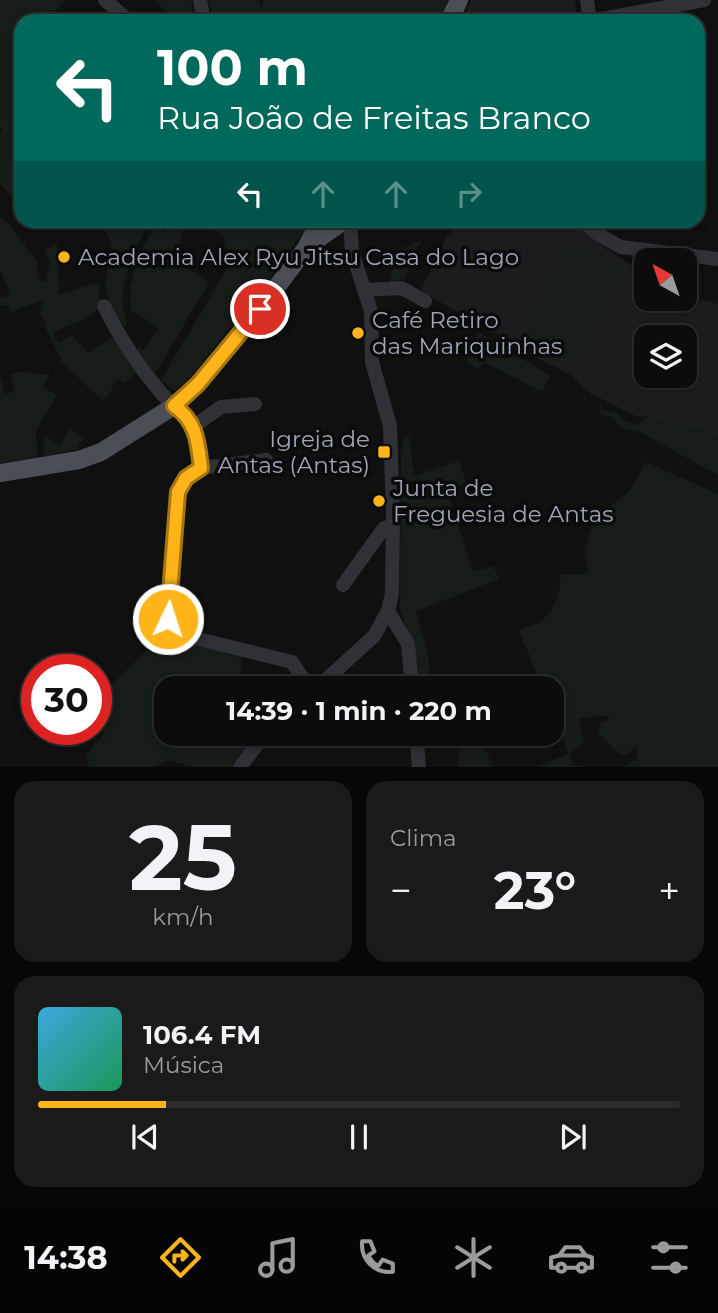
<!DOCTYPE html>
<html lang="pt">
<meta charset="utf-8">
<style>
body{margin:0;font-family:Montserrat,sans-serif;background:#1a1a1b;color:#f1f3f6;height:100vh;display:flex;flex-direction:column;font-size:26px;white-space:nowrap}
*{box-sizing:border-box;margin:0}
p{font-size:23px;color:#9a9b9d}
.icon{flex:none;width:38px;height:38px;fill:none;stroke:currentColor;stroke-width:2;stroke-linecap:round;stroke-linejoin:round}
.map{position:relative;height:767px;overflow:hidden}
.panel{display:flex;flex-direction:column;gap:14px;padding:14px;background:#070707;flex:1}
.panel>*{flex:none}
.banner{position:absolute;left:14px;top:14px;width:691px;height:214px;border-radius:21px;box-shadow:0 4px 10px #0003,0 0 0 2px #2c2c2e;background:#00695c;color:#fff;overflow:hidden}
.needle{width:46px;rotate:320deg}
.fabs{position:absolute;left:634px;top:248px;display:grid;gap:14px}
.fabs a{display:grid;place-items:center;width:63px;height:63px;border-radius:14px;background:#0c0c0d;box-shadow:0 4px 10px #0003,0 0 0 2px #2c2c2e;font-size:35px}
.speed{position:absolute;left:21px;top:654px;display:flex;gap:14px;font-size:35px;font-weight:700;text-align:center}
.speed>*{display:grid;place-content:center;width:91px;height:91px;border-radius:50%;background:#0c0c0d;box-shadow:0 4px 10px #0003,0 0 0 2px #2c2c2e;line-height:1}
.speed .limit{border:10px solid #d22;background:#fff;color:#111}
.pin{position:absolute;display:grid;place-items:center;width:60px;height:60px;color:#fff;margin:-30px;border:4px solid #fff;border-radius:50%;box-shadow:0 2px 7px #0007}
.me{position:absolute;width:77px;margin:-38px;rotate:4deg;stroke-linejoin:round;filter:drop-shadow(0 0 5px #0008)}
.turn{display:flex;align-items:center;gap:24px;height:147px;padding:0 28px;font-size:32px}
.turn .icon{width:91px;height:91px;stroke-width:2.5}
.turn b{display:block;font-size:49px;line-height:60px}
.lanes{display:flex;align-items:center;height:66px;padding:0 28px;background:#0003;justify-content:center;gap:35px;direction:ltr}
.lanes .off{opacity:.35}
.big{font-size:52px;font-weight:700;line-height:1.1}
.panel .widget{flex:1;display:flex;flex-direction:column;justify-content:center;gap:10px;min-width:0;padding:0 24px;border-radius:21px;background:#1a1a1b}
.panel .dial{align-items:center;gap:0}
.dial b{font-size:91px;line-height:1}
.song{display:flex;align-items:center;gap:21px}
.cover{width:84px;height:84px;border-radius:10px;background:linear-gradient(135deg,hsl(200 70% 55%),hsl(150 70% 35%))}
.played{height:7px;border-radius:4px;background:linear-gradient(90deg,#ffb51a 20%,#2c2c2e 20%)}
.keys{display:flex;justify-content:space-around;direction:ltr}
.heat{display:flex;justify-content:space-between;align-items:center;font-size:38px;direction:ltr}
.panel .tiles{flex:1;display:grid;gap:14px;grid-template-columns:1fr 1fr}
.widget:last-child{grid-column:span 2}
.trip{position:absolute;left:154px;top:676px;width:410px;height:70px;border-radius:21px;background:#0c0c0d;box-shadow:0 4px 10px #0003,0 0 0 2px #2c2c2e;font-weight:700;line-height:70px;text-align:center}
.menu{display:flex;height:112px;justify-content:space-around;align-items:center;background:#050505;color:#9a9b9d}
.menu .icon{width:49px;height:49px}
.menu .active{color:#ffb51a}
.menu b{font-size:32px;color:#f1f3f6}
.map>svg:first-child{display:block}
.built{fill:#1b1c1e;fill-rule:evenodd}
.green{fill:#161c17}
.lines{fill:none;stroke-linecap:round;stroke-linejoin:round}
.minor{stroke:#303137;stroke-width:14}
.major{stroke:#4c4e56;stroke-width:18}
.route-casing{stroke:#a67611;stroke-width:18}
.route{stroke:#ffb51a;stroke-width:12}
.poi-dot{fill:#ffb51a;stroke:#0b0b0c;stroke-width:2.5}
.labels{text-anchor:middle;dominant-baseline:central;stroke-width:7;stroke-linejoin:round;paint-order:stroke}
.poi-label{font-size:23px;fill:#9fa5b4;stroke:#0b0b0c;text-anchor:start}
</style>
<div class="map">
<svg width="718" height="767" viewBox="0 0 718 767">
<rect width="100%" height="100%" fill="#101011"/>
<g class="built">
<polygon points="471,0 575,0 577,21 462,21"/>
<path d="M 464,221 L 572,221 L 603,246 L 646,275 L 646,299 L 684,299 L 684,295 L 718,304 L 718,436 L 648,417 L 636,416 L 586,391 L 574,377 L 505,341 L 506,335 L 489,332 L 421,290 L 446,237 ZM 646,338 L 684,338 L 684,376 L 646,376 Z"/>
</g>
<g class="green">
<polygon points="0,0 65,0 47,21 21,21 21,205 0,184 0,133 3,131 0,127"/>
<polygon points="156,0 191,0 196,21 173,21"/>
<polygon points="208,0 259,0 261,6 263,6 263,0 448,0 439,21 227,21 213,19"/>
<path d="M 0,217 L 10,225 L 37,262 L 39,280 L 46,282 L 50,263 L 44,250 L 57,243 L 59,295 L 100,282 L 99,297 L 103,302 C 88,326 70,320 53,334 L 59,343 L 72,335 L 88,353 L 116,336 L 138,371 L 123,384 L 119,379 L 111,386 L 114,390 L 102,400 L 62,362 L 45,327 L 46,322 L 40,314 L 43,300 L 11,312 L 8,305 L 0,306 L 0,294 L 2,299 L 10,294 L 0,270 Z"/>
<path d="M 95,221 L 145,221 L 143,223 L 148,226 C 135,248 112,297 128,322 L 123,329 C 116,316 108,304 106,289 C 103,255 126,250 95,221 Z"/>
<path d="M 172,221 L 178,221 L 173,228 L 184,234 L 176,251 L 188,259 L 187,268 L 209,282 L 154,376 L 137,351 L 138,346 L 144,350 L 158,328 L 131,310 C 126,279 140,253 154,226 L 165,232 Z"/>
<polygon points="196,221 311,221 272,275 195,372 177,390 173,390 161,380 235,255 223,247 226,242 223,240 225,237"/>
<polygon points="421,240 405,278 390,282 396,253"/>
<polygon points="574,244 619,267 573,360 527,338"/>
<polygon points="479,332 550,376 542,392 484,362 478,370 466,361"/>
<polygon points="20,372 50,374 42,387 57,395 36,431 37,458 0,463 0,376 5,394 15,391 11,374"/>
<polygon points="600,408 618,413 622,420 636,425 648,417 718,436 718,475 638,431 621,428 612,417 599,414"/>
<polygon points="70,429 84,438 78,445 80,449 43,457 45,436 60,445"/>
<polygon points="406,436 409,436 414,476 459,461 466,483 447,490 473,572 494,566 499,579 416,611 428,655 430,688 417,688 410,636 400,610 401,461 402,445"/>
<path d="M 646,462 L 718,494 L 718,767 L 625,767 L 637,758 L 636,745 C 623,767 612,745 598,733 L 600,723 L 611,719 L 604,716 L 579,718 L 584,742 L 569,754 L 573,766 L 581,765 L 583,767 L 535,767 L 569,754 L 551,710 L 551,688 L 542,688 L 519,630 C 526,627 535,625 541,621 C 553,613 562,590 560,575 L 588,573 L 585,550 L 593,519 L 630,491 Z"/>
<polygon points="164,633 242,658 239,688 166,688 166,733 257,733 231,767 193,767 168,760 155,767 89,767 86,756 105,732 96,716 96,701"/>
<polygon points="457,733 479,733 493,767 458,767"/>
</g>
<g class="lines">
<g class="minor">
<polyline points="105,0 129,21"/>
<polyline points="200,0 204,21"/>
<polyline points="587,0 590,21"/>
<polyline points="591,21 704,0"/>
<polyline points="580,220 598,234 621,247 718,259"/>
<polyline points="364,290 402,288 425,301"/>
<path d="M 104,306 C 119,337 139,367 162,394 C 173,406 187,414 195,430 C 200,442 199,456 201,468"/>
<polyline points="193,427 221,407 255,404"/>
<polyline points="266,460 201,468 185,478 178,492 168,619 170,632 292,662 309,688"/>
<polyline points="343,585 384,528 393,526"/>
<polyline points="388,611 408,644 412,688"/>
<polyline points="317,688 374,636 388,611 392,593 393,515 390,426 372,362 371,311 352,252 350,220"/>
<polyline points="416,733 419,767"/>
<polyline points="240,767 266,733"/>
</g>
<g class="major">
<polyline points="449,21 459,0"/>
<polyline points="311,244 345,220"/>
<polyline points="0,473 79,460 101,452 174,406 198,384 260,309 306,248 320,220"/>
</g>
</g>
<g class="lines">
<g class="route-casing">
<path id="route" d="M 168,619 L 178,492 L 186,478 L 201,468 C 198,444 197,421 174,406 L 198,384 L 260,309"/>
</g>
<use href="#route" class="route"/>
</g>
<g class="poi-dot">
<circle cx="64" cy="257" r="7"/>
<circle cx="358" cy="333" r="7"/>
<rect x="377" y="445" width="14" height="14" rx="3.5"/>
<circle cx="379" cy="501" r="7"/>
</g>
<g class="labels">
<g class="poi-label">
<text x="78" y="257">Academia Alex Ryu Jitsu Casa do Lago</text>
<text x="372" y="320">Café Retiro<tspan x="372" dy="26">das Mariquinhas</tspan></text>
<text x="370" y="439" text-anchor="end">Igreja de<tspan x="370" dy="26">Antas (Antas)</tspan></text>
<text x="393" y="488">Junta de<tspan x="393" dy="26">Freguesia de Antas</tspan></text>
</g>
</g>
</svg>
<div class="fabs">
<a><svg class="needle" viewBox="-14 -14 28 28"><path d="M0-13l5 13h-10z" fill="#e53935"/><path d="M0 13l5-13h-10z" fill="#9a9b9d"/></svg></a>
<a><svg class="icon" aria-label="layers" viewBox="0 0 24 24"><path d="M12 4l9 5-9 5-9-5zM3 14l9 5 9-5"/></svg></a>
</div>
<div class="speed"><div class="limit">30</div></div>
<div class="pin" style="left:260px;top:309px;background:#d93025"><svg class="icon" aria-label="arrive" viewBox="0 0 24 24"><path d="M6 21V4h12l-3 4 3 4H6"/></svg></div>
<svg class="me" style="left:168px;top:619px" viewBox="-20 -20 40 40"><circle r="17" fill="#ffb51a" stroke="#fff" stroke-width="3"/><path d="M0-11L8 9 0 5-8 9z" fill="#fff"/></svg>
<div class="trip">14:39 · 1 min · 220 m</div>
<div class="banner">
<div class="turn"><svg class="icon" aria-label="left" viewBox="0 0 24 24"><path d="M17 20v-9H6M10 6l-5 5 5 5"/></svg><div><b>100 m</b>Rua João de Freitas Branco</div></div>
<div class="lanes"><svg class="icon" aria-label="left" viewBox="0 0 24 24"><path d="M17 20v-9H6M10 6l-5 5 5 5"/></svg><svg class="icon off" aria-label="ahead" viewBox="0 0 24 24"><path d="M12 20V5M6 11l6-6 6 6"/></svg><svg class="icon off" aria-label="ahead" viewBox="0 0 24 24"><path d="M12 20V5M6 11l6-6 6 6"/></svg><svg class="icon off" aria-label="right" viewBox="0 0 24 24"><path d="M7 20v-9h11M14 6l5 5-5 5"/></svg></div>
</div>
</div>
<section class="panel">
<div class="tiles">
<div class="widget dial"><b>25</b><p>km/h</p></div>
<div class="widget"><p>Clima</p>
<div class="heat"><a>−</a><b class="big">23°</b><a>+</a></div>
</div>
<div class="widget">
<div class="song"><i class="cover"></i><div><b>106.4 FM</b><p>Música</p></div></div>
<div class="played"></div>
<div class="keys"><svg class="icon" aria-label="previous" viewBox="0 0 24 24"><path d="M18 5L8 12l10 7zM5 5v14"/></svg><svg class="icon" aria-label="pause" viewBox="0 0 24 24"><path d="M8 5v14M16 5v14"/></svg><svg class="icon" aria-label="next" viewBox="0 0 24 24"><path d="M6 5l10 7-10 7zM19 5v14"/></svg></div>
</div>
</div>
</section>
<nav class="menu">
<b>14:38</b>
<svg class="icon active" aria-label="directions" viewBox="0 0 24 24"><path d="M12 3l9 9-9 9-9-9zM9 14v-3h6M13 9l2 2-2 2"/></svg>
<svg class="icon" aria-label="music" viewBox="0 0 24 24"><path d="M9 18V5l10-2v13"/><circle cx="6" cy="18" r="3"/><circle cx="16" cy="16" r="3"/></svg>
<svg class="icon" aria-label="phone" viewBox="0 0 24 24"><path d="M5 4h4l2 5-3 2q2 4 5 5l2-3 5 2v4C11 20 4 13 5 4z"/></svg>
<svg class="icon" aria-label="climate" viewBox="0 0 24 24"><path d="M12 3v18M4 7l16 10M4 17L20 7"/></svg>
<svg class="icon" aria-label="car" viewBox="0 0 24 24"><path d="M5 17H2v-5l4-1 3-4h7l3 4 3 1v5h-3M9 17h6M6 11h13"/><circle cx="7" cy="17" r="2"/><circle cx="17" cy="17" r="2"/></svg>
<svg class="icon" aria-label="filters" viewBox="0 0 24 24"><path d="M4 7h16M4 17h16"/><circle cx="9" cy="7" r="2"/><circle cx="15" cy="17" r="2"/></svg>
</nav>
